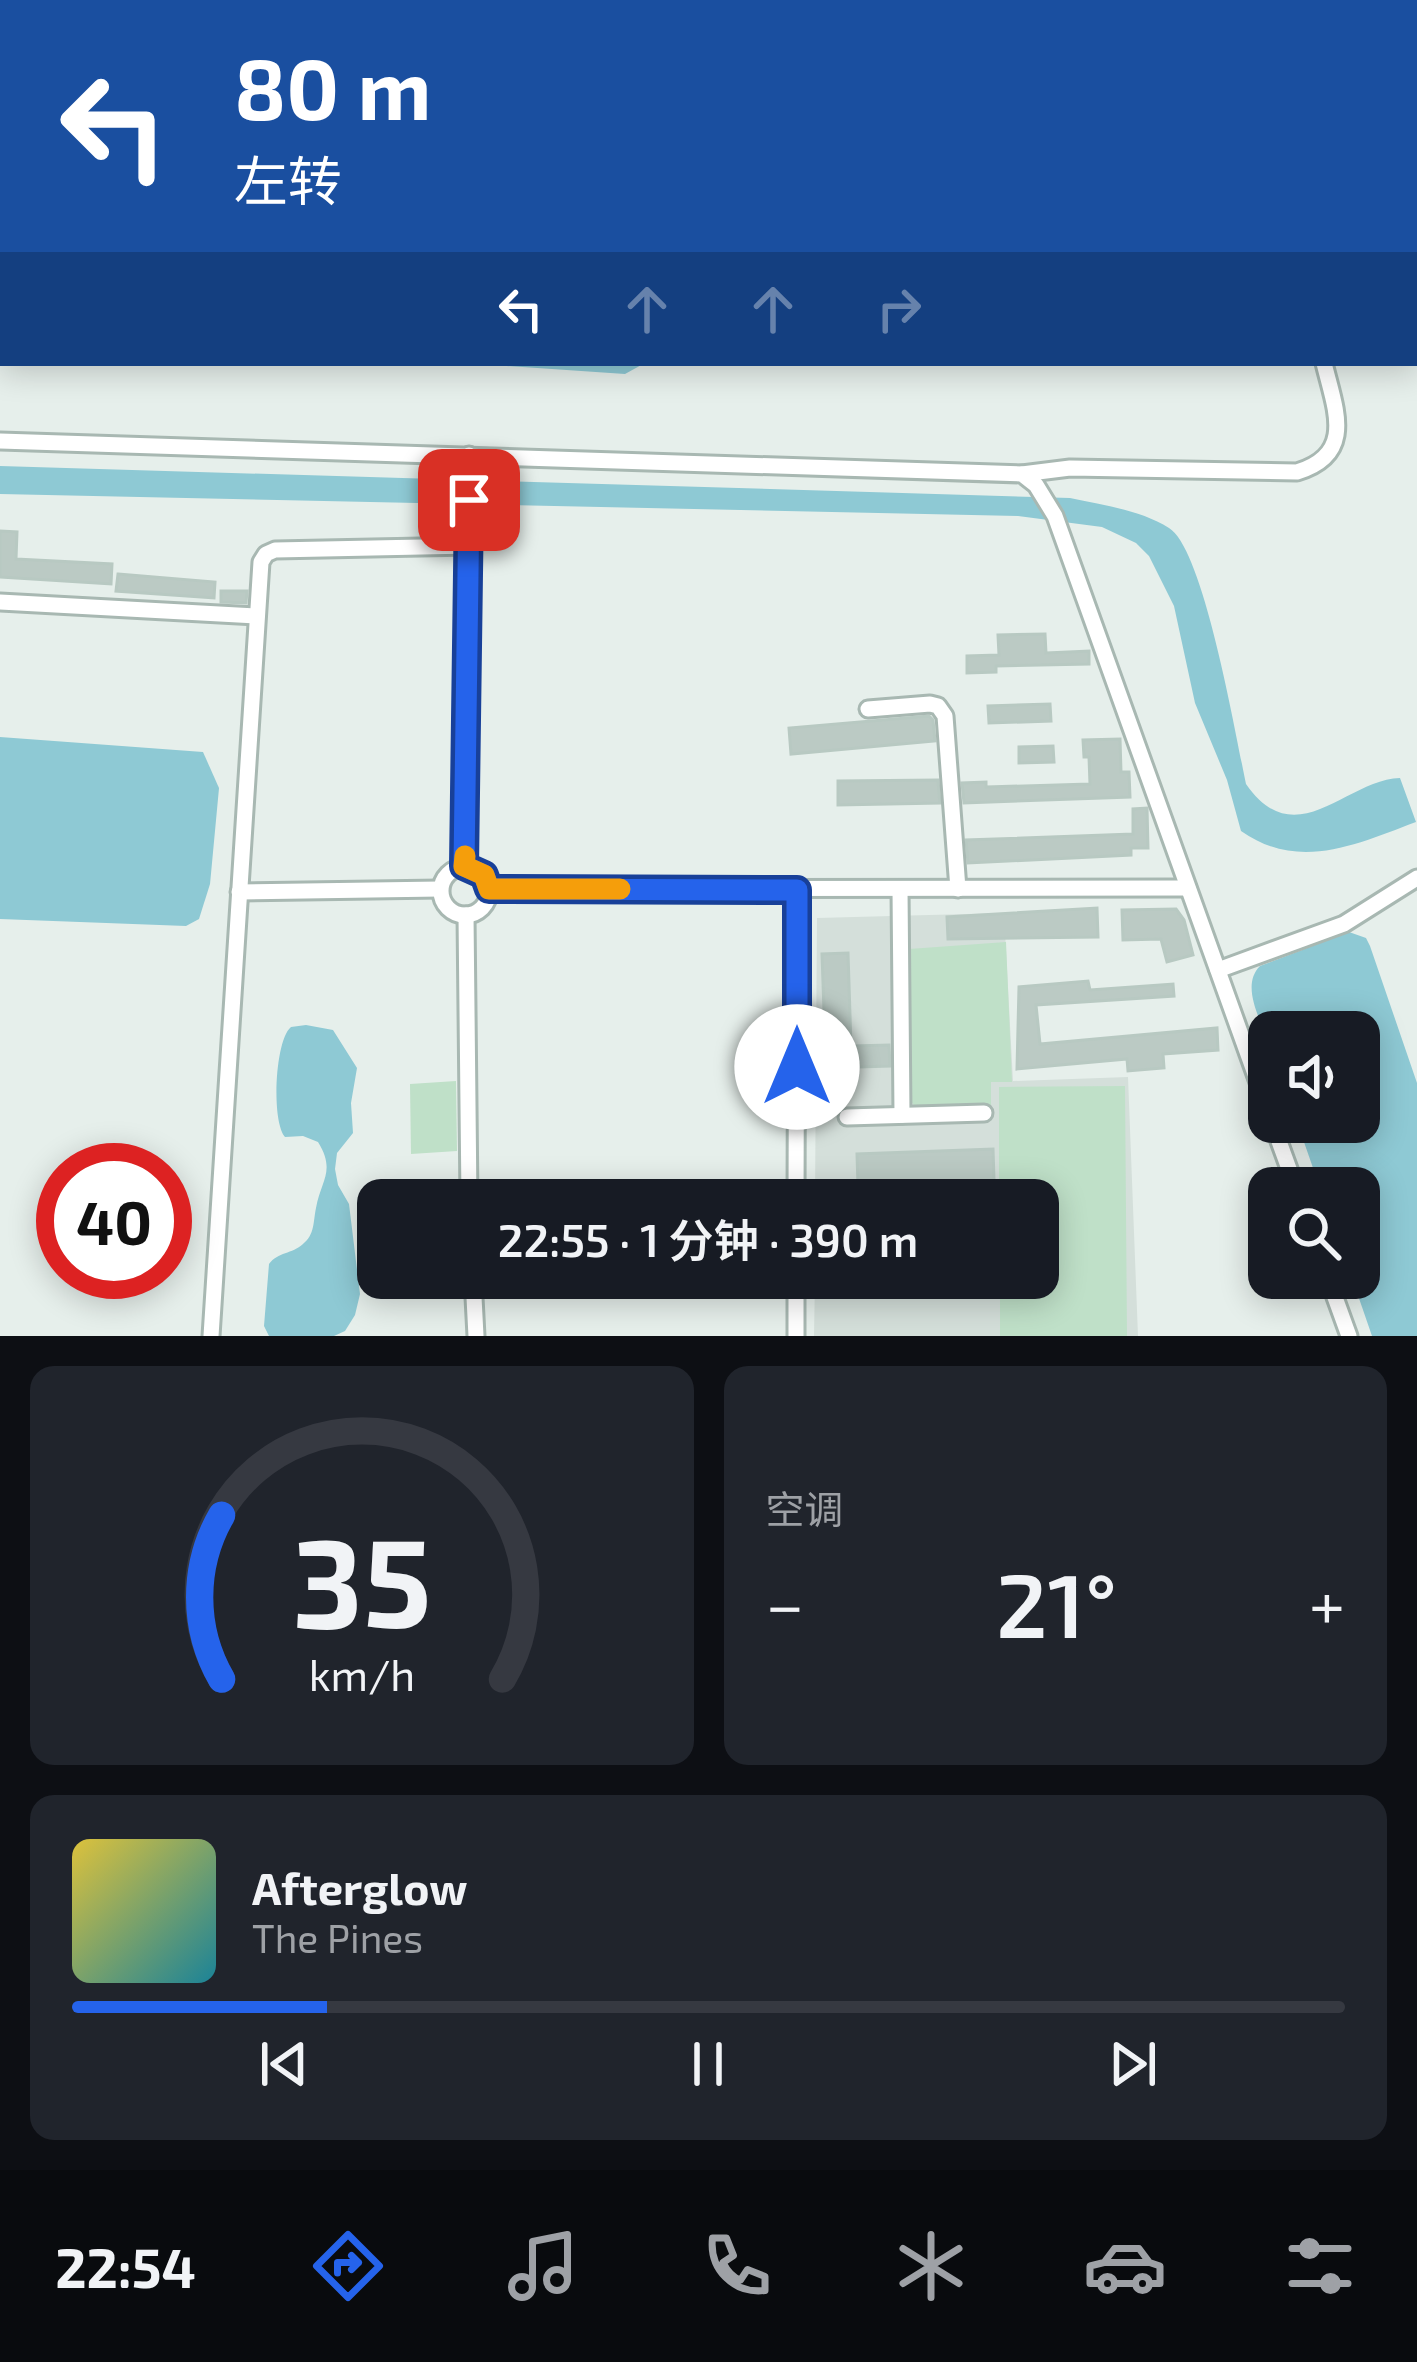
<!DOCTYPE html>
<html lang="zh">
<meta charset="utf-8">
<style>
body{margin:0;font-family:"Exo 2","Noto Sans SC",sans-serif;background:#20242c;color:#f1f3f6;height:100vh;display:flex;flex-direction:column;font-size:45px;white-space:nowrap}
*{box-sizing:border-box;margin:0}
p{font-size:39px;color:#9ea1a6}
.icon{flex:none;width:66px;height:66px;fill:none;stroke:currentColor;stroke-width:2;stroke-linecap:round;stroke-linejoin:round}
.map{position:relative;height:1336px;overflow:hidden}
.panel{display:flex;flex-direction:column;gap:30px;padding:30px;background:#0d0f14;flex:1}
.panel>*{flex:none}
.banner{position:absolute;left:0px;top:0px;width:1419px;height:366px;box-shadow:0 6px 30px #0003;background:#1a4fa0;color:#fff;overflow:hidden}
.controls{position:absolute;left:1248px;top:1011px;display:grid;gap:24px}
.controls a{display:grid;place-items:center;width:132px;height:132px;border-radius:24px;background:#171b24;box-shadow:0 6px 30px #0003;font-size:60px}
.speed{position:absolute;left:36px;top:1143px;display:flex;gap:24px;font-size:60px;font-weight:700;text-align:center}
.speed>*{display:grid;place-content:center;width:156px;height:156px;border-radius:50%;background:#171b24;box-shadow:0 6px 30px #0003;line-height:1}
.speed .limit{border:18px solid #d22;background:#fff;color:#111}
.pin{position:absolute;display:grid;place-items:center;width:102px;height:102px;color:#fff;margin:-51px;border-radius:24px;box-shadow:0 6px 18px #0006}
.me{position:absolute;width:132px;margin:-66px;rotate:0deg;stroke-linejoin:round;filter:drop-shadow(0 0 9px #0008)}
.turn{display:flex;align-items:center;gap:42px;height:252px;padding:0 36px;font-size:54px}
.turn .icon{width:156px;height:156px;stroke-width:2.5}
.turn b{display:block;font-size:84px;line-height:102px}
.lanes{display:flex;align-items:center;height:114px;padding:0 36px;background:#0003;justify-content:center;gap:60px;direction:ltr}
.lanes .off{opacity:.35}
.big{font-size:90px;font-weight:600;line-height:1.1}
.panel .widget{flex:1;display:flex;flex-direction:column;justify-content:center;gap:18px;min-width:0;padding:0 42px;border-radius:24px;background:#20242c}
.panel .dial{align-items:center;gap:0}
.dial svg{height:312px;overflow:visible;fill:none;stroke:#363941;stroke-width:7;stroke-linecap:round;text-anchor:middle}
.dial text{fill:#f1f3f6;stroke:none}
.song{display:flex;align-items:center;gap:36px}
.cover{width:144px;height:144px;border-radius:18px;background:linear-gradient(135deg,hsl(50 70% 55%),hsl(190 70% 35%))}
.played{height:12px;border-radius:6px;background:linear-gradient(90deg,#2563eb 20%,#363941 20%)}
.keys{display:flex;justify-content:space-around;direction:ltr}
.heat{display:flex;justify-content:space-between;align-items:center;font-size:66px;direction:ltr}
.panel .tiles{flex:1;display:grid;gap:30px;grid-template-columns:1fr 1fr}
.widget:last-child{grid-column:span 2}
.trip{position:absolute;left:357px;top:1179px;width:702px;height:120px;border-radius:24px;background:#171b24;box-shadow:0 6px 30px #0003;font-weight:600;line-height:120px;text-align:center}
.tabs{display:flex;height:192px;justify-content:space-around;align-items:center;background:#090b0e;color:#9ea1a6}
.tabs .icon{width:84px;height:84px}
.tabs .selected{color:#2563eb}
.tabs b{font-size:54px;color:#f1f3f6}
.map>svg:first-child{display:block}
.built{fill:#d4dfda}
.green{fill:#bfe0c8}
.water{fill:#8ec9d4}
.building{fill:#bbcac4;stroke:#b8c9c2;stroke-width:3}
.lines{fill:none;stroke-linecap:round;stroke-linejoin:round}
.minor-casing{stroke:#a8b8b2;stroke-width:21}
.minor{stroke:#fff;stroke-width:15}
.route-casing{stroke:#184099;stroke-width:30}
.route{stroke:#2563eb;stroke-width:21}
.slow{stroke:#f59e0b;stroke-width:21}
</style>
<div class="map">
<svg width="1417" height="1336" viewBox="0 0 1417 1336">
<rect width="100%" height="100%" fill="#e6efeb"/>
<polygon class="built" points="1004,913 1013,1081 1128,1077 1138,1336 814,1336 815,1278 1038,1278 1038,1200 815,1200 817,918"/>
<g class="green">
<polygon points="1006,942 1012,1082 991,1082 991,1107 917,1110 909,1098 909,949"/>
<polygon points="456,1081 457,1151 411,1154 410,1084"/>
<polygon points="1125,1086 1127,1336 1000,1336 1000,1278 1038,1278 1038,1200 999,1200 999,1087"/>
</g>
<g class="water">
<polygon points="0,0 214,0 3,3 3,86"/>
<polygon points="246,0 712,0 711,3"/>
<polygon points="770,0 1200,0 1201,3 770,3"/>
<polygon points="0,100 3,100 3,331 0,330"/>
<polygon points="462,363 645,363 625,374"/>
<path d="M 0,466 L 1070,498 C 1102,505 1141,510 1169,528 C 1204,549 1236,737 1246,784 C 1296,856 1347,779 1400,778 L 1416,822 C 1357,844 1299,872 1241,831 L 1227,780 L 1195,703 L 1174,606 L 1149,556 L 1136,543 L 1102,527 L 1018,516 L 0,494 Z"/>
<polygon points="0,737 203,752 219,788 210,884 199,919 186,926 0,919"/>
<path d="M 1349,932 L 1366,938 L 1370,946 L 1417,1083 L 1417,1336 L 1372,1336 L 1352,1278 L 1359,1278 L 1359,1188 L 1320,1188 L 1297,1122 L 1359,1122 L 1359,1032 L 1269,1032 L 1269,1043 C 1261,1020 1240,986 1260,966 Z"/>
<path d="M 306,1025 L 333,1030 L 357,1068 L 351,1103 L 353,1133 L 337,1153 L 335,1169 L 338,1185 L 349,1204 L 360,1294 L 355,1315 L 345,1331 L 334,1336 L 269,1336 L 264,1326 L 269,1264 C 278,1252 292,1254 303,1244 C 315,1234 313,1222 316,1208 C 321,1180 336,1171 318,1142 L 303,1136 L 285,1137 C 271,1121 275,1040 291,1027 Z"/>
</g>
<g class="building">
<polygon points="0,531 17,532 16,559 112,564 111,584 0,577"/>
<polygon points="118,574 215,582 214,598 116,591"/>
<polygon points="221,591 247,591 246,603 221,602"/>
<polygon points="1045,634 1046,653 1089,651 1089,664 996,666 996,672 967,673 967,656 999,655 998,635"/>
<polygon points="1050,704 1051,721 989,723 988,706"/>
<polygon points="929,716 933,720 935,741 791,754 789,728"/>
<polygon points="1120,739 1121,772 1129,772 1130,797 964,803 962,783 986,782 986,787 1090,784 1089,757 1084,757 1083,740"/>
<polygon points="1053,746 1054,762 1019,763 1019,747"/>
<polygon points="938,780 940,803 838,805 838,781"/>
<polygon points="1147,808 1148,848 1131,848 1131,855 968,863 966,840 1133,834 1133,809"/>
<polygon points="1097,908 1098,937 948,939 947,917"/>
<polygon points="1176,909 1184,920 1193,955 1167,962 1161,939 1123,940 1122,910"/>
<polygon points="848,953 851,1046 889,1045 890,1066 826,1068 822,954"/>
<polygon points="1088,981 1090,990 1173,984 1174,996 1036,1005 1040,1044 1217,1028 1218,1050 1163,1054 1164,1068 1128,1071 1127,1059 1017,1069 1019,987"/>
<polygon points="993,1149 994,1180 858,1185 857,1154"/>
</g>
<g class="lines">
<g class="minor-casing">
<g id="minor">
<polyline points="1212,0 1212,3"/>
<polyline points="0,441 1022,474 1036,485 1055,516 1269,1113"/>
<path d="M 1022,474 L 1070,468 L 1297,472 C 1356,454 1335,409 1324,363"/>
<polyline points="0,602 257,616"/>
<polyline points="868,709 930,704 938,706 945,716 958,889"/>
<polyline points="464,866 469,455"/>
<circle cx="465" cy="891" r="24"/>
<polyline points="489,889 1188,888"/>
<polyline points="900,889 902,1115"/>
<polyline points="239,892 440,889"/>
<polyline points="466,915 469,1200"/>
<polyline points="1218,970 1344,924 1417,878"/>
<polyline points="847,1117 984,1113"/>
<polyline points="1272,1122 1296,1188"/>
<polyline points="796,1200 797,890"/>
<polyline points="473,1278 476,1336"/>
<polyline points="1328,1278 1349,1336"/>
<polyline points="211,1336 261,562 266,554 275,550 470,546"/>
<polyline points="796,1336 796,1278"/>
</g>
</g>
<use href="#minor" class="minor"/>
</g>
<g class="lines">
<g class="route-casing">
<polyline id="route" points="469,500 464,866 484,875 489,889 797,890 797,1067"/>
</g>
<use href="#route" class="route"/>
<polyline class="slow" points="465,856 464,866 484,875 489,889 620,889"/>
</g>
</svg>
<div class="controls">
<a><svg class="icon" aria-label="sound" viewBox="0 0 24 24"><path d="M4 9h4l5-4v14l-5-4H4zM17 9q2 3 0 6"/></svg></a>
<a><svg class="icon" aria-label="search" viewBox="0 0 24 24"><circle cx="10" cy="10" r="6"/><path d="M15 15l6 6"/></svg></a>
</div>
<div class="speed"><div class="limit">40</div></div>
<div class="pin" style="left:469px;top:500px;background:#d93025"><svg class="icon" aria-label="arrive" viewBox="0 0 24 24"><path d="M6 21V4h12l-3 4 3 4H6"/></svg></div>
<svg class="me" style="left:797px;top:1067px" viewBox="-20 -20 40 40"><circle r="19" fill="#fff"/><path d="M0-13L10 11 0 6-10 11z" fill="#2563eb"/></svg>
<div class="trip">22:55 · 1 分钟 · 390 m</div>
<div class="banner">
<div class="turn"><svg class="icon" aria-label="left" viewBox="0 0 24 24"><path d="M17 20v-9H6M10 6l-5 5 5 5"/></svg><div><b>80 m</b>左转</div></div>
<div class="lanes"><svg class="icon" aria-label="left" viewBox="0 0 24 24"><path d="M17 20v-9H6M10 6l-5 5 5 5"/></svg><svg class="icon off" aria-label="ahead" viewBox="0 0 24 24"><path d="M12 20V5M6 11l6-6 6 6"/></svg><svg class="icon off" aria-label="ahead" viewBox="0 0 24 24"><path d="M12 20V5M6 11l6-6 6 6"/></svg><svg class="icon off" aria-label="right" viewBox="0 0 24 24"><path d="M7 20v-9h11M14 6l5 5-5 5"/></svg></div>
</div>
</div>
<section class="panel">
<div class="tiles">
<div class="widget dial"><svg viewBox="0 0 100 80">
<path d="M14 69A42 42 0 1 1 86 69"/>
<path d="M14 69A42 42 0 0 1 14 27" stroke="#2563eb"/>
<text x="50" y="56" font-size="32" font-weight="700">35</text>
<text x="50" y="72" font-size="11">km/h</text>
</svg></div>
<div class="widget"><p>空调</p>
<div class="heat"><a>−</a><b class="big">21°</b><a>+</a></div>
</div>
<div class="widget">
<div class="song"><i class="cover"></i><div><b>Afterglow</b><p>The Pines</p></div></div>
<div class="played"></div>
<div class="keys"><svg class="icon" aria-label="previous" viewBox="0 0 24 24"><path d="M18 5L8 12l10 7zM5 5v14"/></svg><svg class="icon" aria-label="pause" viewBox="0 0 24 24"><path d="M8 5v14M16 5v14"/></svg><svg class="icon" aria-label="next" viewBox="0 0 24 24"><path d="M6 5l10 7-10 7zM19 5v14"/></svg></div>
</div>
</div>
</section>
<nav class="tabs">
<b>22:54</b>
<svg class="icon selected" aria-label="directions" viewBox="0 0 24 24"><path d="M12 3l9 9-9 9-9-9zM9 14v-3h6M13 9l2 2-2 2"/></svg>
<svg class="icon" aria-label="music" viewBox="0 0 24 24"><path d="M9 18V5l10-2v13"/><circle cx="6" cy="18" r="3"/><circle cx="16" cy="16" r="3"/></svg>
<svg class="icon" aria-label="phone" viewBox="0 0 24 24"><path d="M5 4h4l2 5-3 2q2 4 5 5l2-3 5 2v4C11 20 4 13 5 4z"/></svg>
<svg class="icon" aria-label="climate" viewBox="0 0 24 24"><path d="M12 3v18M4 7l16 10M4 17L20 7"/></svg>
<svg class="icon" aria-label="car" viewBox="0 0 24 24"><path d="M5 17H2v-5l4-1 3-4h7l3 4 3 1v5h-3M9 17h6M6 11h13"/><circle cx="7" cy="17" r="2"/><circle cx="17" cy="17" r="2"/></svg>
<svg class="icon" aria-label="filters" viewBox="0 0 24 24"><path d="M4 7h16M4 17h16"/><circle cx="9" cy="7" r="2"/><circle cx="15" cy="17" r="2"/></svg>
</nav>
